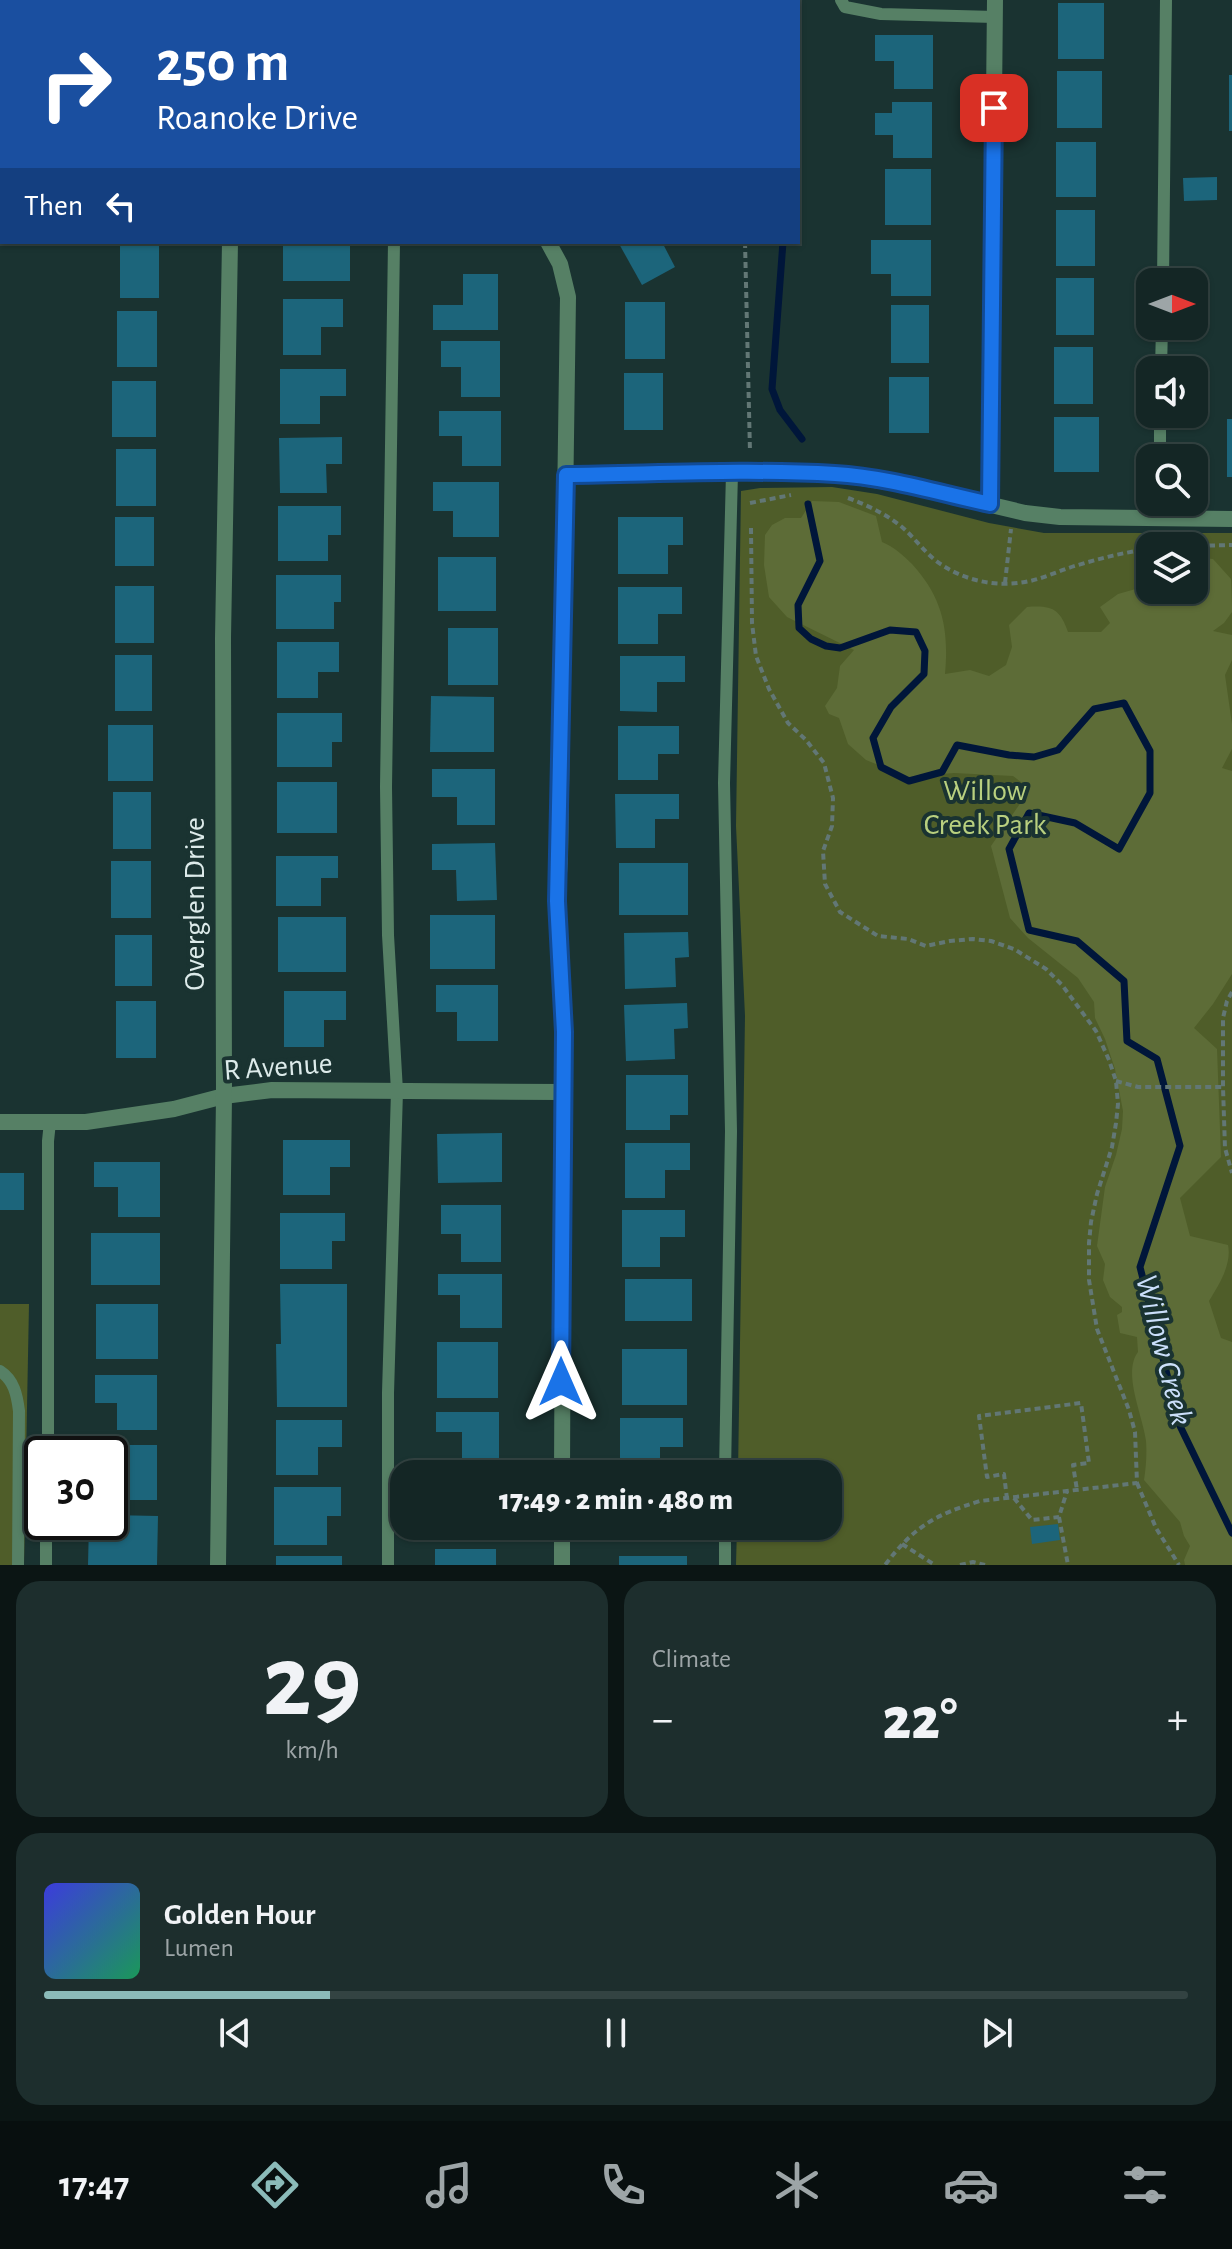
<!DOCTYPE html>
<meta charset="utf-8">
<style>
body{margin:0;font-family:"Alegreya Sans",sans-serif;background:#1d2e2d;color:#f1f3f6;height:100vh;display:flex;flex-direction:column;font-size:30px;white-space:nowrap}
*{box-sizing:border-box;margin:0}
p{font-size:26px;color:#9da5a7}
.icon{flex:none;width:44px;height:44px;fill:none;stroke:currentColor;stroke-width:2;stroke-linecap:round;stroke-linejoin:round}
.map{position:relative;height:1565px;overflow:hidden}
.side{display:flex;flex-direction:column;gap:16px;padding:16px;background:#0b1514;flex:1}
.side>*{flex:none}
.guide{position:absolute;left:0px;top:0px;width:800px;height:244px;box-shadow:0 2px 6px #0004,0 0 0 2px #334342;background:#1a4fa0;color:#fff;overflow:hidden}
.needle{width:52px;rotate:90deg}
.buttons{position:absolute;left:1136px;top:268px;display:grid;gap:16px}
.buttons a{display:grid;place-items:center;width:72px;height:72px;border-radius:16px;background:#142625;box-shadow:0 2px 6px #0004,0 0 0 2px #334342;font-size:40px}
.speed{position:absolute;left:24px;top:1436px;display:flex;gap:16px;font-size:40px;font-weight:700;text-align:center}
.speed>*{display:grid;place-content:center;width:104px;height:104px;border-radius:50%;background:#142625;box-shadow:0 2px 6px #0004,0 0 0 2px #334342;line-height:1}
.speed .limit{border:4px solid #111;border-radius:12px;background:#fff;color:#111}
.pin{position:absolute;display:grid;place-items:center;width:68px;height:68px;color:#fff;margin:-34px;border-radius:16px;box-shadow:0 4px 12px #0006}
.me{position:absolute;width:88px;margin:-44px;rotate:0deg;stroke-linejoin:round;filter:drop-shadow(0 0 6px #0008)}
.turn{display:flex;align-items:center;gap:28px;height:168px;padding:0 24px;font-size:36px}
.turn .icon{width:104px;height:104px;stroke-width:2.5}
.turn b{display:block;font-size:56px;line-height:68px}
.then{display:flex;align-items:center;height:76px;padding:0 24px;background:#0003;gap:16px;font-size:30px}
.big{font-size:60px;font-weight:800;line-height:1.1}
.side .widget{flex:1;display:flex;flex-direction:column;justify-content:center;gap:12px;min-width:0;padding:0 28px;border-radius:24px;background:#1d2e2d}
.side .dial{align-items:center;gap:0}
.dial b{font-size:104px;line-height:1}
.song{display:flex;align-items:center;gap:24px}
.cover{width:96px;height:96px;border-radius:12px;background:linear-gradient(135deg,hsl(240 70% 55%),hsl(150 70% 35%))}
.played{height:8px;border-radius:4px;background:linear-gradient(90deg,#8bbbb9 25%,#334342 25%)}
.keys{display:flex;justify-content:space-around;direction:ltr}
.heat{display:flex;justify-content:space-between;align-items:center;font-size:44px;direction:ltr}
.side .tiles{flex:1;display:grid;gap:16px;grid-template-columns:1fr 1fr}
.widget:last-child{grid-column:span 2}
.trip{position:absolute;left:390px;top:1460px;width:452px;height:80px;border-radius:24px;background:#142625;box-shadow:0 2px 6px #0004,0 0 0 2px #334342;font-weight:800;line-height:80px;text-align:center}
.tab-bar{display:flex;height:128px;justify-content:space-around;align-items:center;background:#080f0f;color:#9da5a7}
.tab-bar .icon{width:56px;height:56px}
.tab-bar .on{color:#8bbbb9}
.tab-bar b{font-size:36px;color:#f1f3f6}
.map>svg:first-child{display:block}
.green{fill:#4f5d29;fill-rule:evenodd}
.forest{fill:#5d6c37}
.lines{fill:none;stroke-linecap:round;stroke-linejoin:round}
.stream{stroke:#00163a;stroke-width:7}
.building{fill:#1c657b}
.path{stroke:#627775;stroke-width:4;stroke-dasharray:6 4;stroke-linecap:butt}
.service{stroke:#568065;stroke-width:12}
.minor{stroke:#568065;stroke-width:16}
.route-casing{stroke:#114b97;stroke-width:20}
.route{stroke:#1a73e8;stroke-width:14}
.labels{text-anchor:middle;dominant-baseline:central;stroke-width:8;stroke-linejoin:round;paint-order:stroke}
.park-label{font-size:30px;fill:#b9d07f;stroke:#1a3331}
.street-label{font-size:30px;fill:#ddebea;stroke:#1a3331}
.water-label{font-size:32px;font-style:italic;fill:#cbdffa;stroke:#1a3331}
</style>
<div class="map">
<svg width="1232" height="1565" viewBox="0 0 1232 1565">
<rect width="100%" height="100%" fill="#1a3331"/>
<g class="green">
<path d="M 832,487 L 877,494 L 989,523 L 1044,533 L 1232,533 L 1232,1565 L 736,1565 L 737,1526 L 828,1526 L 828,1474 L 738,1474 L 745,1016 L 736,826 L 741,491 L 760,488 ZM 1150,546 L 1194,546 L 1194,590 L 1150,590 Z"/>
<polygon points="0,1304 29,1304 24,1565 0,1565"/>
</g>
<path class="forest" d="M 812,501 L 839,502 L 876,516 L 882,542 C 894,547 903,555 912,564 C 943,598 949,630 945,674 L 970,670 L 989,676 L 1006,665 L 1012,647 L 1009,625 L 1027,607 C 1052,605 1060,609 1068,632 L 1101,632 L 1110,623 L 1100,607 L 1118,594 L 1146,586 L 1150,582 L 1150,590 L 1194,590 L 1194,557 L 1213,559 L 1231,579 L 1232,606 L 1232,612 L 1224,623 L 1213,631 L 1232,635 L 1232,660 L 1225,675 L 1232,724 L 1232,749 L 1222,768 L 1232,771 L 1232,974 L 1213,1004 L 1194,1028 L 1217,1049 L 1221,1157 L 1180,1198 L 1190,1236 L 1228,1245 C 1232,1264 1219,1285 1209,1301 L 1221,1338 L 1232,1342 L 1232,1565 L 1185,1565 L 1184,1560 L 1190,1546 L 1184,1536 L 1180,1522 L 1144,1480 C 1146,1467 1147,1454 1146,1441 C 1143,1416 1122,1373 1138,1352 L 1137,1337 L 1120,1333 L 1117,1315 L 1122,1312 L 1122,1307 L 1110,1297 L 1103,1280 L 1105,1264 L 1097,1246 L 1105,1187 L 1116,1155 L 1122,1129 L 1123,1111 L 1115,1069 L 1105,1039 L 1095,1018 L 1094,1002 L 1078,978 L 1028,938 L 1010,918 L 991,846 L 1030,789 L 1013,776 L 954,773 L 908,777 L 866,760 L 848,744 L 839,718 L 829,714 L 825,706 L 837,688 L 840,666 L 854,650 L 787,617 L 769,597 L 764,565 L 765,535 L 772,525 L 785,518 L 801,518 Z"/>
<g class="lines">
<g class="stream">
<polyline points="558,0 562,2"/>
<polyline points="783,242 772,389 780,410 802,439"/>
<polyline points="808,504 820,561 798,605 799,628 811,639 826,646 840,648 890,630 916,632 925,651 924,674 891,707 873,738 881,767 909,781 942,772 957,745 1009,755 1034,757 1058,750 1094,709 1124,703 1150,751 1150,793 1119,849 1075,823 1029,813 1009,849 1029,930 1077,941 1124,981 1127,1041 1157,1059 1180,1146 1140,1267 1180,1426 1232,1533"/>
</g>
</g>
<g class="building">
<rect x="1058" y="3" width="46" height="56"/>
<polygon points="875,35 933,35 933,89 894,89 894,61 875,61"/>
<rect x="1057" y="71" width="45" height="57"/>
<rect x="1229" y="75" width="3" height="56"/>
<polygon points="892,102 932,102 932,158 893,158 893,135 875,135 875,113 892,113"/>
<rect x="1056" y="142" width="40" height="55"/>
<rect x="885" y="169" width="46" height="56"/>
<polygon points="1217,177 1217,200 1184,201 1183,178"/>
<rect x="1056" y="210" width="39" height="56"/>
<polygon points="871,240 931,240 931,296 891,296 891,274 871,274"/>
<rect x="283" y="242" width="67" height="39"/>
<polygon points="618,242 662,242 675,267 642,285"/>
<rect x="120" y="243" width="39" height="55"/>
<polygon points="463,274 498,274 498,330 433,330 433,305 463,305"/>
<rect x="1056" y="278" width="38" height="57"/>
<polygon points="283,299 343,299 343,327 321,327 321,355 283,355"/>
<rect x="625" y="302" width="40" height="57"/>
<rect x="891" y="305" width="38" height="58"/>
<rect x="117" y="311" width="40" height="56"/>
<polygon points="441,341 500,341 500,397 461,397 461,367 441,367"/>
<rect x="1054" y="347" width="39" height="57"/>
<polygon points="280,369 346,369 346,396 320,396 320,424 280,424"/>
<rect x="624" y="373" width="39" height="57"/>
<rect x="889" y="377" width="40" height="56"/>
<rect x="112" y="381" width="44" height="56"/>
<polygon points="439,411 501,411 501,466 462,466 462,436 439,436"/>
<rect x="1054" y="417" width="45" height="55"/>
<rect x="1227" y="419" width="5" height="58"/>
<polygon points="342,437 342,464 326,464 327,493 280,493 279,438"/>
<rect x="116" y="449" width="40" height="57"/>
<polygon points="433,482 499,482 499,537 453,537 453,511 433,511"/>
<polygon points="278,506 341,506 341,535 328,535 328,561 278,561"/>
<rect x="115" y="517" width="39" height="49"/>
<polygon points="618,517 683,517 683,545 668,545 668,574 618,574"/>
<rect x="438" y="557" width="58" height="54"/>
<polygon points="276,575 341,575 341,602 334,602 334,629 276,629"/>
<rect x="115" y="586" width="39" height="57"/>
<polygon points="618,587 682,587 682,614 658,614 658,644 618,644"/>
<rect x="448" y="628" width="50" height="57"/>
<polygon points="277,642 339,642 339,672 318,672 318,698 277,698"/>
<rect x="115" y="655" width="37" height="56"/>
<polygon points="620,656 685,656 685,682 657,682 657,712 620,711"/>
<polygon points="431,696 494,697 494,752 430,752"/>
<polygon points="277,713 342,713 342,742 332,742 332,767 277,767"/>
<rect x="108" y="725" width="45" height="56"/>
<polygon points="618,726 679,726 679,754 658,754 658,780 618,780"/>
<polygon points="432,769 495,769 495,825 457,825 457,797 432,797"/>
<rect x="277" y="782" width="60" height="51"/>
<rect x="113" y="792" width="38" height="57"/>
<polygon points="615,794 679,794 679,819 655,819 655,848 616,848"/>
<polygon points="495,843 497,900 457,901 456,870 432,870 432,844"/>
<polygon points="276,856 338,856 338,878 321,878 321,906 276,906"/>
<rect x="111" y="861" width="40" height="57"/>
<rect x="619" y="863" width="69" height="52"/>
<rect x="430" y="915" width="65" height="54"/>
<rect x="278" y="917" width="68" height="55"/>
<polygon points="688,932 689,957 675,958 676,987 625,989 624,933"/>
<rect x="115" y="935" width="37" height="51"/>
<polygon points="436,985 498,985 498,1041 457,1041 457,1012 436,1012"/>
<polygon points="284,991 346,991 346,1020 324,1020 324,1047 284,1047"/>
<rect x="116" y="1001" width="40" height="57"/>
<polygon points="687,1003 688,1028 674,1029 675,1059 626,1061 624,1005"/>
<polygon points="626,1075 688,1075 688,1115 670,1115 670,1130 626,1130"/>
<polygon points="502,1133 502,1182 438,1183 437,1134"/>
<polygon points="283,1140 350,1140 350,1167 330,1167 330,1195 283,1195"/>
<polygon points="625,1143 690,1143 690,1170 665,1170 665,1198 625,1198"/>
<polygon points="94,1162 160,1162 160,1217 118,1217 118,1187 94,1187"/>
<rect x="0" y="1173" width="24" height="37"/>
<polygon points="441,1205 501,1205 501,1262 461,1262 461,1234 441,1234"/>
<polygon points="622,1210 685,1210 685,1237 660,1237 660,1267 622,1267"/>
<polygon points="280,1213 345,1213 345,1241 332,1241 332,1269 280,1269"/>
<rect x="91" y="1233" width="69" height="52"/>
<polygon points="438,1274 502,1274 502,1328 460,1328 460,1295 438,1295"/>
<rect x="625" y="1279" width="67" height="42"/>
<polygon points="280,1284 347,1284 347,1407 277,1407 276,1344 281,1344"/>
<rect x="96" y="1304" width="62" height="55"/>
<rect x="437" y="1342" width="61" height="56"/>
<rect x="622" y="1349" width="65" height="56"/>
<polygon points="95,1375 157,1375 157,1430 117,1430 117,1403 95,1403"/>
<polygon points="436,1412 499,1412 499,1468 462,1468 462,1432 436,1432"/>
<polygon points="620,1418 683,1418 683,1447 660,1447 660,1474 620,1474"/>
<polygon points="276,1420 342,1420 342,1447 318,1447 318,1475 276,1475"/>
<polygon points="98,1445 157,1445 157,1500 115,1500 115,1485 110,1485 110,1454 98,1454"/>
<polygon points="274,1487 341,1487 341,1516 327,1516 327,1545 274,1545"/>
<polygon points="110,1515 158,1516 157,1565 88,1565 89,1522 110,1522"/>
<polygon points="1058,1524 1060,1540 1032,1544 1030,1527"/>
<rect x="457" y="1526" width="37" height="9"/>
<rect x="618" y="1526" width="63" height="16"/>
<rect x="435" y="1549" width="61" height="16"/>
<rect x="276" y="1556" width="66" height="9"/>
<rect x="619" y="1556" width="68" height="9"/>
</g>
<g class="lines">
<g class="path">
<polyline points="520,0 523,2"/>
<polyline points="745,242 750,452"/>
<path d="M 848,498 C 867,505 886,514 902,527 C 916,539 926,555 942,565 C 966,581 996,587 1025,582 C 1043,579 1060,570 1078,565 C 1102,558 1125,552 1150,549"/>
<polyline points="750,503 791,495"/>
<path d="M 751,528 L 752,623 L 756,656 L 769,689 L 788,723 L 806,740 L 824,763 L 833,798 L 832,826 L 823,851 L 825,884 L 840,912 L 878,936 L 908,939 L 926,946 L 950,941 L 973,939 L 991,941 L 1014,949 L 1046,969 L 1062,985 L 1096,1031 L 1109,1060 L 1116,1081 L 1118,1104 L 1116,1123 L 1112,1147 L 1097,1194 L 1091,1222 L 1089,1243 L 1089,1280 L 1097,1329 L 1129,1410 L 1135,1432 L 1137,1483 L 980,1501 C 934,1515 914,1527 885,1565"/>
<polyline points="1189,546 1232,545"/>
<polyline points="1005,583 1011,529"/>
<polyline points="1232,992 1227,1001 1223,1018 1223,1087 1225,1148 1232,1173"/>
<polyline points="1116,1081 1138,1087 1223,1087"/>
<polyline points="1137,1483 1156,1528 1179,1565"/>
<polyline points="1014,1498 1032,1520 1059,1517 1067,1491"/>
<polyline points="1007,1499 1004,1474 987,1477 979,1416 1081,1403 1089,1463 1073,1465 1077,1490"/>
<polyline points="1059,1517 1068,1565"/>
<polyline points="902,1544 935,1565"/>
<polyline points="960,1565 973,1562 985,1565"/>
</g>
<g class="service">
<polyline points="841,0 845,7 881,14 995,17"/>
<polyline points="1163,282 1166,0"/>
<polyline points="1161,370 1162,326"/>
<polyline points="1160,458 1160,414"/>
<polyline points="1159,518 1160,502"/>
<path d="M 0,1371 C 14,1380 17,1395 19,1411 L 18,1565"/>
<polyline points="48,1454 48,1141 50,1122"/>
<polyline points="725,1474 731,1131 724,783 732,473"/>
<polyline points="46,1565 46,1522"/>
<polyline points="388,1565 388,1393 397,1091 388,935 386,787 394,242"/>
<polyline points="725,1565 725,1526"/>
</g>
<g class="minor">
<polyline points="235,0 235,2"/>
<polyline points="548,242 560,264 568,297 560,859 557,901 564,1032 562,1474"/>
<polyline points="566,475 751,472 836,474 907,485 1025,513 1060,517 1232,519"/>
<polyline points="990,504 995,0"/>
<polyline points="0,1122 86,1122 174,1109 224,1096 272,1090 562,1092"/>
<polyline points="562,1526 562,1565"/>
<polyline points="218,1565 224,1096 223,638 230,242"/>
</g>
</g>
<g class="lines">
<g class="route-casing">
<path id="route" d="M 561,1382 L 564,1032 L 557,901 L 566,475 C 656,474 746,469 835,474 C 887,477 939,493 990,504 L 994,108"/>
</g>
<use href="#route" class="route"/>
</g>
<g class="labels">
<g class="park-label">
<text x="985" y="791">Willow<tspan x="985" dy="34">Creek Park</tspan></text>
</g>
<g class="street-label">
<text transform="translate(195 904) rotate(-90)">Overglen Drive</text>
<text transform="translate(278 1067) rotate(-4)">R Avenue</text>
</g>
<g class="water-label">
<text transform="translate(1164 1350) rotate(76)">Willow Creek</text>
</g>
</g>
</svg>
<div class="buttons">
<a><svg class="needle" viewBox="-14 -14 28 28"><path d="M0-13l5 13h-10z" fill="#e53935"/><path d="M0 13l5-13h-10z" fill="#9da5a7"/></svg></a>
<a><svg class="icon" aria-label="sound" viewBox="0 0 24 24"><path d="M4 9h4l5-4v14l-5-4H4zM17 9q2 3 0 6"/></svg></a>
<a><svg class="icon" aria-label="search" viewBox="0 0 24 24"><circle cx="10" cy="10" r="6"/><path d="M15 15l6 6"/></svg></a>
<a><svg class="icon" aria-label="layers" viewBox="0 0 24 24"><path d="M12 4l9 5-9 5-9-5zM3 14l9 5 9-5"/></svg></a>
</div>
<div class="speed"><div class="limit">30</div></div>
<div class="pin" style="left:994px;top:108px;background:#d93025"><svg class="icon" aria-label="arrive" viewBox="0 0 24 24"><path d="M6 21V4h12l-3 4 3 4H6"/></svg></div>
<svg class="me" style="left:561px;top:1382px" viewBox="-20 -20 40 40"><path d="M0-17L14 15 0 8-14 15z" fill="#1a73e8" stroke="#fff" stroke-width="4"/></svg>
<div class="trip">17:49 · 2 min · 480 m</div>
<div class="guide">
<div class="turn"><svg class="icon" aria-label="right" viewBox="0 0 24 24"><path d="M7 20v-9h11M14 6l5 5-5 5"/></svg><div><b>250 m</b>Roanoke Drive</div></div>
<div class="then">Then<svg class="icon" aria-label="left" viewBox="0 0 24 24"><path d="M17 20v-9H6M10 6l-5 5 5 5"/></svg></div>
</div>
</div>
<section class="side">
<div class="tiles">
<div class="widget dial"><b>29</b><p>km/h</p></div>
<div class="widget"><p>Climate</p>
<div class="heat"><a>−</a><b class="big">22°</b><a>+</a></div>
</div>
<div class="widget">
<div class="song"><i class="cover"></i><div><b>Golden Hour</b><p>Lumen</p></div></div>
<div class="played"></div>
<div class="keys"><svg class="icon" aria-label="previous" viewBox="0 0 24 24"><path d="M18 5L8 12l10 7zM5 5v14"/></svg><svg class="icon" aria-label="pause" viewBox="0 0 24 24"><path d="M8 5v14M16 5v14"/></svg><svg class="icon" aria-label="next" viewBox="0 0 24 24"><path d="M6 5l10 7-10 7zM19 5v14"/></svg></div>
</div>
</div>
</section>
<nav class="tab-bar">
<b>17:47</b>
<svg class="icon on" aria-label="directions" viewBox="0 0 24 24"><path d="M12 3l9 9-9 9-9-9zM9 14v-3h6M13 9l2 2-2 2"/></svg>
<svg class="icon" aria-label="music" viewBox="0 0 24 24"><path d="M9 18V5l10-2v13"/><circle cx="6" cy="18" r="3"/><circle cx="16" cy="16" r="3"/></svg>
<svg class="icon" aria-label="phone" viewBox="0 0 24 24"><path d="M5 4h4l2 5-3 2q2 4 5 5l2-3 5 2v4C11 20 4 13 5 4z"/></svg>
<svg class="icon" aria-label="climate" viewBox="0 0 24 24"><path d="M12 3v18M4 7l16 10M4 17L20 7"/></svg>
<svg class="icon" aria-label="car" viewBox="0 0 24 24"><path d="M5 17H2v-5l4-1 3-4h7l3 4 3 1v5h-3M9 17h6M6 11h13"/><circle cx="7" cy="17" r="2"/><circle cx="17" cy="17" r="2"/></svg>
<svg class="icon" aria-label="filters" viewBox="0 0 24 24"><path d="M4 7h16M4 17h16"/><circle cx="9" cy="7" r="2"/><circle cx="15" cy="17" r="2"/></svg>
</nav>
